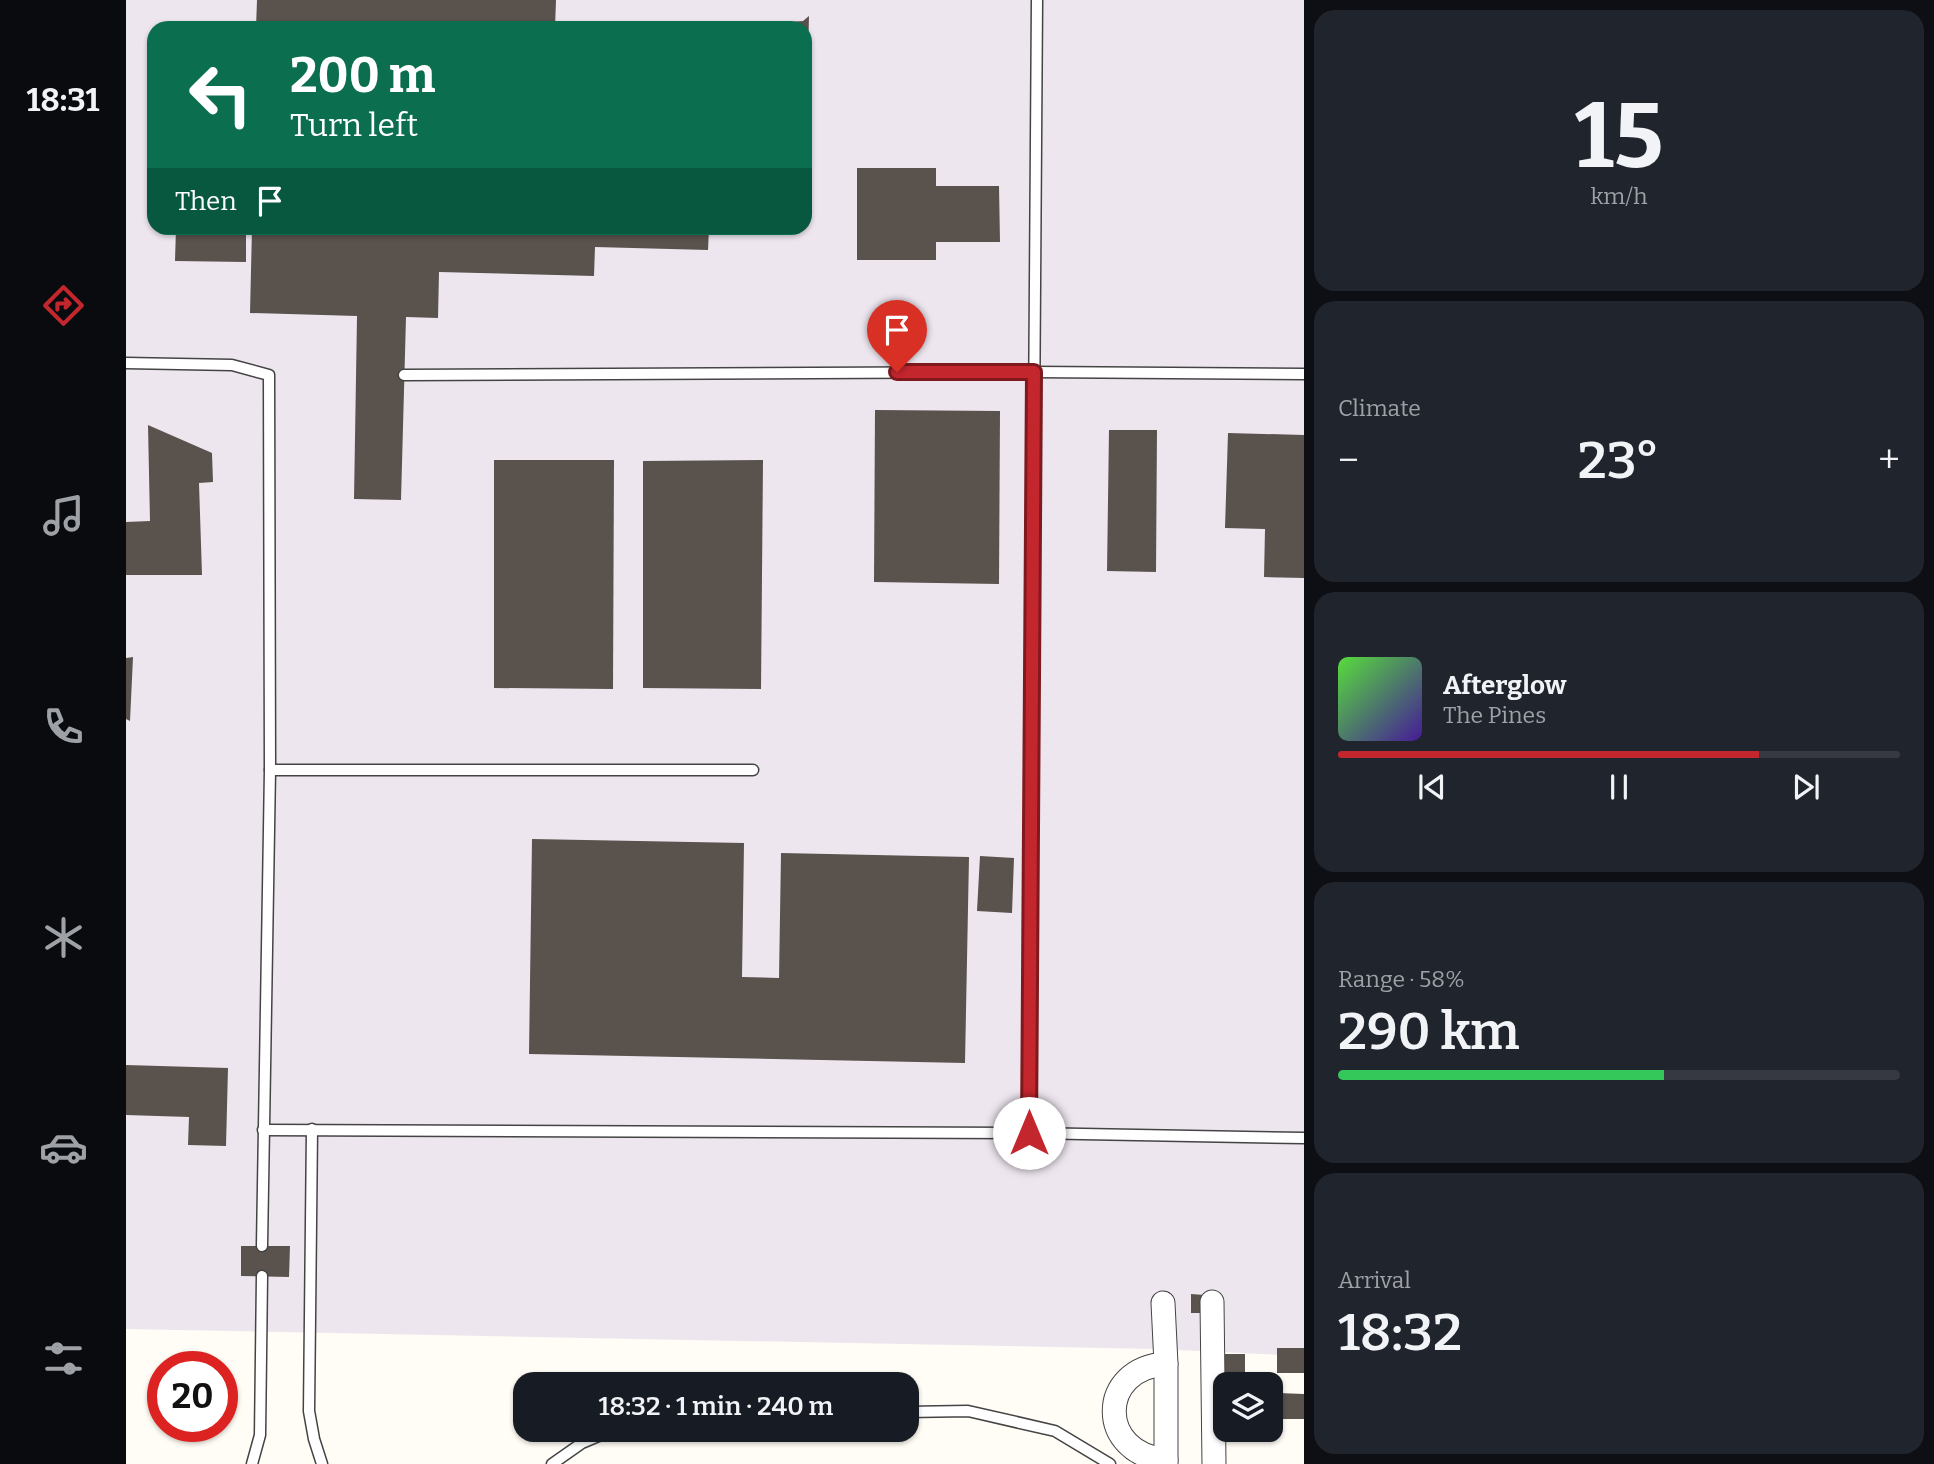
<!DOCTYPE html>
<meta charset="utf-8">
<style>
body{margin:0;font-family:Bitter,serif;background:#20242c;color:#f1f3f6;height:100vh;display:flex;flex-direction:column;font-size:26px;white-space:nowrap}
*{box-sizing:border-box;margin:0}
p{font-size:23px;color:#9ea1a6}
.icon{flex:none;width:38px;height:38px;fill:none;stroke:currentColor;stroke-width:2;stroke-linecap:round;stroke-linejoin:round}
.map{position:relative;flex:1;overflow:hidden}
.side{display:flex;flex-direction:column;gap:10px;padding:10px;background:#0d0f14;width:630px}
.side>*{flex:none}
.hud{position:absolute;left:21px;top:21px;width:665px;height:214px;border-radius:21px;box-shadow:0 2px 5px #0004;background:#0b6e4f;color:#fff;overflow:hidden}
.controls{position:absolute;left:1087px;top:1372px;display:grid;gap:14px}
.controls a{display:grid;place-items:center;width:70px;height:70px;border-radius:14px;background:#171b24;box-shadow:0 2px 5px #0004;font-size:35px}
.speed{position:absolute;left:21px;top:1351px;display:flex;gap:14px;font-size:35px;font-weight:700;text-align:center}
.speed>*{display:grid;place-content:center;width:91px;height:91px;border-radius:50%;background:#171b24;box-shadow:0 2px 5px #0004;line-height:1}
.speed .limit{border:10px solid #d22;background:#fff;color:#111}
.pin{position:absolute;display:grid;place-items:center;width:60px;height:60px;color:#fff;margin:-72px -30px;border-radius:50% 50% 50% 0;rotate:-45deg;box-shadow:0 0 7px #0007}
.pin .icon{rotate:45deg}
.me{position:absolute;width:77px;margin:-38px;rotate:0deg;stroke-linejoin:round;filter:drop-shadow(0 0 5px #0008)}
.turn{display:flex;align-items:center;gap:24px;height:147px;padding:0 28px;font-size:32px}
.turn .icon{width:91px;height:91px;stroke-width:2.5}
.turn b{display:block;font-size:49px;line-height:60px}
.then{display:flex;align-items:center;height:66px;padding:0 28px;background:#0003;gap:14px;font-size:26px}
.big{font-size:52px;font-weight:600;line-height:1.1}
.side .widget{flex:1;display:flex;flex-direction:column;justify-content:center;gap:10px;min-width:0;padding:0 24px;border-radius:21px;background:#20242c}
.side .dial{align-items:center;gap:0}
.dial b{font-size:91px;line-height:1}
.song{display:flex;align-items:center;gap:21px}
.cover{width:84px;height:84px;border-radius:10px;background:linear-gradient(135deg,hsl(110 70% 55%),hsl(260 70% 35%))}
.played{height:7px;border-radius:4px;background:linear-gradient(90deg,#c4262e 75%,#363941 75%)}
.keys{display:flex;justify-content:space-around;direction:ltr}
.heat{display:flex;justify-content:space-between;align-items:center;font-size:38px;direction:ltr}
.charge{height:10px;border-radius:5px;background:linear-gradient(90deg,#34c759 58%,#363941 0)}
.trip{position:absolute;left:387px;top:1372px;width:406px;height:70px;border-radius:21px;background:#171b24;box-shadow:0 2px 5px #0004;font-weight:600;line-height:70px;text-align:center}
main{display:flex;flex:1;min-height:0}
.tab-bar{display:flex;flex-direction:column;width:126px;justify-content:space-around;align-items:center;background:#090b0e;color:#9ea1a6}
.tab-bar .icon{width:49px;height:49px}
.tab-bar .active{color:#c4262e}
.tab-bar b{font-size:32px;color:#f1f3f6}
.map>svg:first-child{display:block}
.industrial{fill:#eee6ef;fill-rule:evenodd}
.building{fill:#5a524d}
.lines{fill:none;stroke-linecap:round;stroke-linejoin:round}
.lane-casing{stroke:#444;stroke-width:13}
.street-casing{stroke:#444;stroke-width:25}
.lane{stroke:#fff;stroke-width:10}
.street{stroke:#fff;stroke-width:23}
.route-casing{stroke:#7f191e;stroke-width:18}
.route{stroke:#c4262e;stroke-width:12}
</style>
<main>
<nav class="tab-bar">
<b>18:31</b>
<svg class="icon active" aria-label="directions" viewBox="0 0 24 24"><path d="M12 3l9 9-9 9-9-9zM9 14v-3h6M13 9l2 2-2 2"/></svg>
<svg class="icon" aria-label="music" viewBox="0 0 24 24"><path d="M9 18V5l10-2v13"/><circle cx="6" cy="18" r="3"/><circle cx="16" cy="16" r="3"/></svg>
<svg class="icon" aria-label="phone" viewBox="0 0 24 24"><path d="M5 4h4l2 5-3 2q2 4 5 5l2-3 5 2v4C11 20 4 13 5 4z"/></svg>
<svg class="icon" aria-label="climate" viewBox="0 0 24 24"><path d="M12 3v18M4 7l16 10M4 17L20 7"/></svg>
<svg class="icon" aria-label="car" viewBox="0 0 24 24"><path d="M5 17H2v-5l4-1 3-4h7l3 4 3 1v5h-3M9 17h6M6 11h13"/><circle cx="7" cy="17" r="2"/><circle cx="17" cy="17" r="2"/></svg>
<svg class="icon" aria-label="filters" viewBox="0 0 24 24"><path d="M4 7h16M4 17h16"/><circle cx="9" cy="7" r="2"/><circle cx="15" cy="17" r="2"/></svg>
</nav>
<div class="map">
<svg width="1178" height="1464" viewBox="0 0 1178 1464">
<rect width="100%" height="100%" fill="#fffdf5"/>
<path class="industrial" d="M 0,0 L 1178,0 L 1178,1356 L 1030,1349 L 0,1329 ZM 28,28 L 679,28 L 679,228 L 28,228 Z"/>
<g class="building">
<polygon points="131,0 430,0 429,28 130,28"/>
<polygon points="683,16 681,97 679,97 679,28 661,28 661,22 677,21"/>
<polygon points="731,168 810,168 810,186 873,186 874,242 810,242 810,260 731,260"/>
<polygon points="50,228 120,228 120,262 49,261"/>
<polygon points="126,228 583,228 582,250 469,247 468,276 313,272 312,318 280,317 275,500 228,499 231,316 124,313"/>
<polygon points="749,410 874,411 873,584 748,582"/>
<polygon points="22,425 86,453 87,482 73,483 76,575 0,575 0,522 24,521"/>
<polygon points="983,430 1031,430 1030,572 981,571"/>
<polygon points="1102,433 1178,435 1178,578 1138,577 1139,529 1099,528"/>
<polygon points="368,460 488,460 487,689 368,688"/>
<polygon points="637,460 635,689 517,688 517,461"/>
<polygon points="7,657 4,721 0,719 0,658"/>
<polygon points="406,839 618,843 616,977 653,978 655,853 843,857 839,1063 403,1054"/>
<polygon points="854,856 888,858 886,913 851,911"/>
<polygon points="0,1065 102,1068 100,1146 62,1145 63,1117 0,1115"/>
<polygon points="115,1246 164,1246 163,1277 115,1276"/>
<polygon points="1065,1294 1078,1295 1078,1313 1065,1313"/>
<rect x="1151" y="1348" width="27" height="25"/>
<polygon points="1093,1354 1119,1354 1119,1384 1099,1384 1099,1405 1093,1405"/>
<polygon points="1152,1393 1178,1394 1178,1419 1152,1419"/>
</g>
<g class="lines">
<g class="lane-casing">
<g id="lane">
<polyline points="0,363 106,365 143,375 144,770 136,1246"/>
<polyline points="278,375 908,372 1178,374"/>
<polyline points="144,770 627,770"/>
<polyline points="186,1129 183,1411 188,1439 196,1464"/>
<polyline points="137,1130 903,1133 1178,1138"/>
<polyline points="903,1133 911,0"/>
<polyline points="780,1412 842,1411 929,1431 984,1464"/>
<polyline points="126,1464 134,1435 136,1276"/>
<polyline points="426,1464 456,1443 487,1430"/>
</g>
</g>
<g class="street-casing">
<g id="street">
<polyline points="1086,1302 1088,1464"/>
<polyline points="1037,1303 1040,1364 1040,1464"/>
<path d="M 1040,1460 C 971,1454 971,1368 1040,1364"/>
</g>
</g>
<use href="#lane" class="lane"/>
<use href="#street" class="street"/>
</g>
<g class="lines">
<g class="route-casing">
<polyline id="route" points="771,372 908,372 903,1133"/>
</g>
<use href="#route" class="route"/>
</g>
</svg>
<div class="controls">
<a><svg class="icon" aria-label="layers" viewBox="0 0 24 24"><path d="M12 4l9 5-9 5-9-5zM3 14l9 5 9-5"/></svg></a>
</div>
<div class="speed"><div class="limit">20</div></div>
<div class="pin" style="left:771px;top:372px;background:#d93025"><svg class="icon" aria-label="arrive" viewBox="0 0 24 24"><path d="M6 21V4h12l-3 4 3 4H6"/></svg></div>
<svg class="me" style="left:903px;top:1133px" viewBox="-20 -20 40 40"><circle r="19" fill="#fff"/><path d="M0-13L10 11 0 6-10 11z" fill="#c4262e"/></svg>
<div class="trip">18:32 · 1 min · 240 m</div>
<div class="hud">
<div class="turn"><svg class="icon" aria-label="left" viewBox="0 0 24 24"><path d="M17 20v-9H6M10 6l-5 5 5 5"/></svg><div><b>200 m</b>Turn left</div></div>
<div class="then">Then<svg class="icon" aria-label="arrive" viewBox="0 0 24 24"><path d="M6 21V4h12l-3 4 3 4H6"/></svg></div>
</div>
</div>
<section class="side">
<div class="widget dial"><b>15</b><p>km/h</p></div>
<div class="widget"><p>Climate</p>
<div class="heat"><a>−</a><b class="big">23°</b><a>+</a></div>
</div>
<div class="widget">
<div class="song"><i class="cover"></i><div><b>Afterglow</b><p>The Pines</p></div></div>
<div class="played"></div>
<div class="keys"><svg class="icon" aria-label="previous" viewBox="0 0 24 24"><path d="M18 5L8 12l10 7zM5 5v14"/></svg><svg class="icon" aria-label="pause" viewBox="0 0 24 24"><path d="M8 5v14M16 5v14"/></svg><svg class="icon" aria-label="next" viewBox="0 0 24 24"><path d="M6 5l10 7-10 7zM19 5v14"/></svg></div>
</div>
<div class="widget"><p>Range · 58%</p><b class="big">290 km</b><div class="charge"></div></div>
<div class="widget"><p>Arrival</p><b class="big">18:32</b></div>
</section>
</main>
